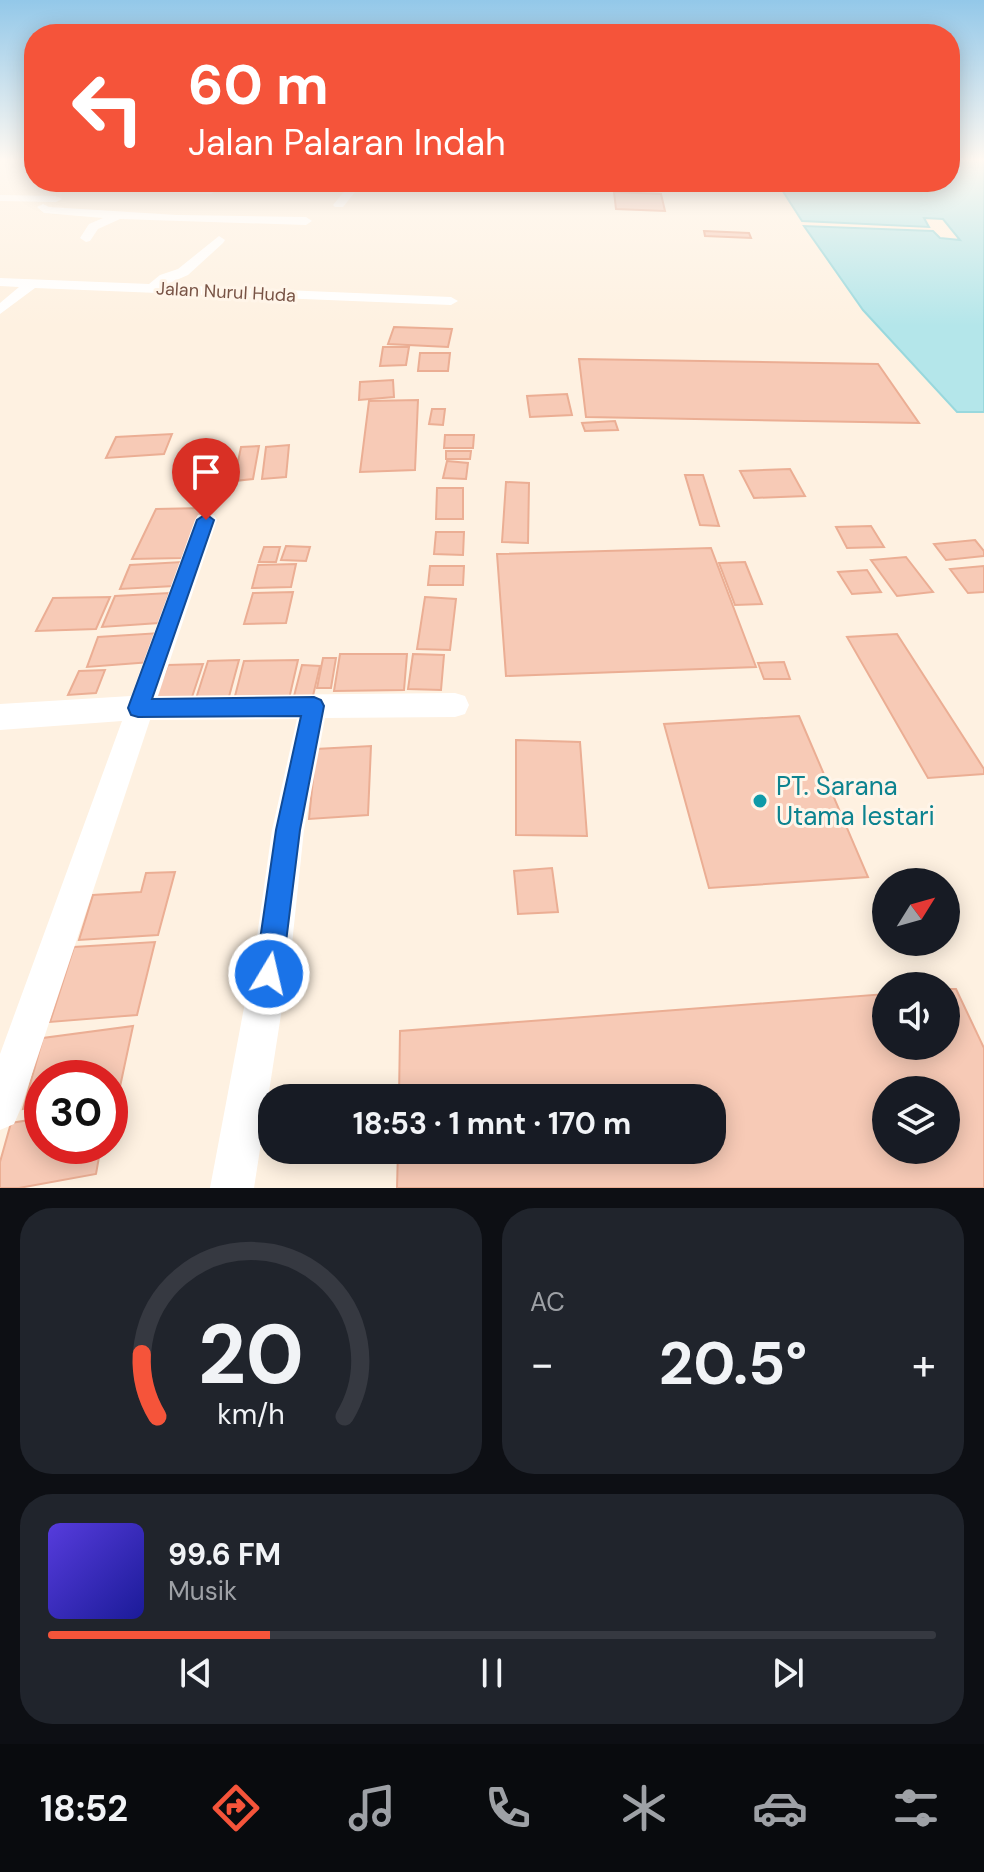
<!DOCTYPE html>
<html lang="id">
<meta charset="utf-8">
<style>
body{margin:0;font-family:"DM Sans",sans-serif;background:#20242c;color:#f1f3f6;height:100vh;display:flex;flex-direction:column;font-size:30px;white-space:nowrap}
*{box-sizing:border-box;margin:0}
p{font-size:26px;color:#9ea1a6}
.icon{flex:none;width:44px;height:44px;fill:none;stroke:currentColor;stroke-width:2;stroke-linecap:round;stroke-linejoin:round}
.map{position:relative;height:1188px;overflow:hidden}
.drawer{display:flex;flex-direction:column;gap:20px;padding:20px;background:#0d0f14;flex:1}
.drawer>*{flex:none}
.hud{position:absolute;left:24px;top:24px;width:936px;height:168px;border-radius:32px;box-shadow:0 4px 20px #0003;background:#f5543a;color:#fff;overflow:hidden}
.needle{width:52px;rotate:53deg}
.fabs{position:absolute;left:872px;top:868px;display:grid;gap:16px}
.fabs a{display:grid;place-items:center;width:88px;height:88px;border-radius:50%;background:#171b24;box-shadow:0 4px 20px #0003;font-size:40px}
.speed{position:absolute;left:24px;top:1060px;display:flex;gap:16px;font-size:40px;font-weight:700;text-align:center}
.speed>*{display:grid;place-content:center;width:104px;height:104px;border-radius:50%;background:#171b24;box-shadow:0 4px 20px #0003;line-height:1}
.speed .limit{border:12px solid #d22;background:#fff;color:#111}
.pin{position:absolute;display:grid;place-items:center;width:68px;height:68px;color:#fff;margin:-82px -34px;border-radius:50% 50% 50% 0;rotate:-45deg;box-shadow:0 0 8px #0007}
.pin .icon{rotate:45deg}
.me{position:absolute;width:88px;margin:-44px;rotate:9deg;stroke-linejoin:round;filter:drop-shadow(0 0 6px #0008)}
.turn{display:flex;align-items:center;gap:28px;height:168px;padding:0 32px;font-size:36px}
.turn .icon{width:104px;height:104px;stroke-width:2.5}
.turn b{display:block;font-size:56px;line-height:68px}
.big{font-size:60px;font-weight:700;line-height:1.1}
.drawer .card{flex:1;display:flex;flex-direction:column;justify-content:center;gap:12px;min-width:0;padding:0 28px;border-radius:32px;background:#20242c}
.drawer .dial{align-items:center;gap:0}
.dial svg{height:208px;overflow:visible;fill:none;stroke:#363941;stroke-width:7;stroke-linecap:round;text-anchor:middle}
.dial text{fill:#f1f3f6;stroke:none}
.song{display:flex;align-items:center;gap:24px}
.cover{width:96px;height:96px;border-radius:12px;background:linear-gradient(135deg,hsl(250 70% 55%),hsl(240 70% 35%))}
.played{height:8px;border-radius:4px;background:linear-gradient(90deg,#f5543a 25%,#363941 25%)}
.keys{display:flex;justify-content:space-around;direction:ltr}
.heat{display:flex;justify-content:space-between;align-items:center;font-size:44px;direction:ltr}
.drawer .tiles{flex:1;display:grid;gap:20px;grid-template-columns:1fr 1fr}
.card:last-child{grid-column:span 2}
.trip{position:absolute;left:258px;top:1084px;width:468px;height:80px;border-radius:32px;background:#171b24;box-shadow:0 4px 20px #0003;font-weight:700;line-height:80px;text-align:center}
.tab-bar{display:flex;height:128px;justify-content:space-around;align-items:center;background:#090b0e;color:#9ea1a6}
.tab-bar .icon{width:56px;height:56px}
.tab-bar .active{color:#f5543a}
.tab-bar b{font-size:36px;color:#f1f3f6}
.map>svg:first-child{display:block}
.water{fill:#b4e6ea;stroke:#99d8dd;stroke-width:2}
.building{fill:#f7cab6;stroke:#ebae94;stroke-width:2;fill-rule:evenodd}
.lines{fill:none;stroke-linecap:round;stroke-linejoin:round}
.minor{fill:#fff;fill-rule:evenodd}
.route{fill:#1a73e8;stroke:#114b97;stroke-width:2}
.culture-dot{fill:#0f9aa8;stroke:#fff5e9;stroke-width:3}
.labels{text-anchor:middle;dominant-baseline:central;stroke-width:6;stroke-linejoin:round;paint-order:stroke}
.far-street-label{font-size:18px;fill:#785345;stroke:#fff5e9}
.near-culture-label{font-size:26px;fill:#0d838f;stroke:#fff5e9;text-anchor:start}
</style>
<div class="map">
<svg width="984" height="1188" viewBox="0 0 984 1188">
<rect width="100%" height="100%" fill="#fef1e1"/>
<polygon class="water" points="950,159 984,159 984,412 957,412 863,310 804,226 933,231 940,238 960,240 943,219 924,218 929,227 802,221 777,182 950,182"/>
<g class="building">
<polygon points="614,192 661,194 665,211 616,209"/>
<polygon points="704,231 749,233 751,238 705,236"/>
<polygon points="394,327 452,329 448,347 388,344"/>
<polygon points="383,347 409,347 406,365 380,366"/>
<polygon points="420,353 450,353 448,371 418,371"/>
<polygon points="579,359 878,364 919,423 586,417"/>
<polygon points="393,380 394,397 359,400 360,382"/>
<polygon points="567,394 572,415 530,417 527,396"/>
<polygon points="418,400 415,470 360,472 369,401"/>
<polygon points="432,409 445,409 443,425 429,424"/>
<polygon points="615,421 618,430 585,431 582,423"/>
<polygon points="172,434 164,454 106,458 116,437"/>
<polygon points="445,435 474,435 473,448 444,448"/>
<polygon points="289,445 286,477 262,479 266,447"/>
<polygon points="259,446 253,479 234,481 241,447"/>
<polygon points="224,448 214,483 195,484 206,449"/>
<polygon points="446,451 471,451 470,459 446,459"/>
<polygon points="447,461 468,463 466,479 443,478"/>
<polygon points="790,469 805,496 754,498 740,471"/>
<polygon points="685,475 703,475 719,526 700,525"/>
<polygon points="506,482 529,483 528,543 502,542"/>
<polygon points="437,488 463,488 463,519 436,519"/>
<polygon points="203,508 182,558 132,559 156,509"/>
<polygon points="871,526 884,547 847,548 836,527"/>
<polygon points="436,532 464,532 463,555 434,554"/>
<polygon points="975,540 984,551 984,556 946,560 934,544"/>
<polygon points="286,546 310,547 306,561 281,560"/>
<polygon points="264,547 280,547 276,562 259,562"/>
<polygon points="711,548 756,667 506,676 497,554"/>
<polygon points="906,557 933,592 897,596 871,560"/>
<polygon points="182,562 174,586 120,589 130,565"/>
<polygon points="745,562 762,604 735,605 719,563"/>
<polygon points="296,564 291,587 252,588 258,565"/>
<polygon points="430,566 464,566 463,585 428,585"/>
<polygon points="984,566 984,592 968,593 950,569"/>
<polygon points="867,570 881,592 852,594 838,572"/>
<polygon points="293,592 286,623 244,624 253,593"/>
<polygon points="169,593 159,623 102,627 115,596"/>
<polygon points="110,597 96,629 36,631 53,598"/>
<polygon points="425,597 456,599 450,650 417,649"/>
<polygon points="160,633 151,662 87,667 98,637"/>
<polygon points="897,634 984,769 984,774 928,778 847,637"/>
<polygon points="340,654 407,654 404,690 334,691"/>
<polygon points="413,654 444,655 441,690 408,689"/>
<polygon points="323,658 336,658 331,688 317,688"/>
<polygon points="239,660 227,704 194,705 208,661"/>
<polygon points="298,660 289,699 234,700 244,661"/>
<polygon points="784,662 790,679 764,679 758,663"/>
<polygon points="203,664 190,703 153,703 168,665"/>
<polygon points="302,665 320,666 312,700 293,700"/>
<polygon points="105,670 96,693 68,695 79,671"/>
<polygon points="799,716 868,877 709,888 664,724"/>
<polygon points="516,740 580,742 587,836 516,835"/>
<polygon points="371,746 368,815 309,819 316,749"/>
<polygon points="552,868 558,912 518,914 514,871"/>
<polygon points="175,872 158,935 79,940 93,895 141,892 146,873"/>
<polygon points="155,942 137,1015 50,1022 74,947"/>
<path d="M 946,989 L 956,989 L 984,1048 L 984,1188 L 397,1188 L 398,1150 L 712,1150 L 712,1098 L 399,1098 L 400,1031 L 886,994 L 886,1046 L 946,1046 ZM 886,1090 L 946,1090 L 946,1150 L 886,1150 Z"/>
<polygon points="133,1026 118,1096 110,1097 110,1078 42,1078 42,1106 23,1109 43,1038"/>
<polygon points="42,1118 42,1146 101,1146 96,1174 19,1188 0,1188 0,1162 11,1123"/>
</g>
<g class="lines">
<g class="minor">
<polygon points="352,182 363,182 343,207 335,207 333,205"/>
<polygon points="73,185 211,188 216,191 211,194 77,190 72,187"/>
<polygon points="0,195 56,196 62,199 56,202 0,201"/>
<polygon points="43,204 49,207 177,215 306,217 312,221 306,225 120,219 98,229 90,241 86,242 80,238 89,224 103,218 44,213 37,207"/>
<polygon points="219,236 225,240 223,243 188,275 165,285 451,297 458,301 451,305 35,288 0,314 0,303 19,287 0,286 0,278 149,284 160,275 178,269"/>
<polygon points="206,513 214,515 217,520 158,696 455,693 465,696 469,705 465,714 455,717 325,718 304,830 292,944 254,1188 210,1188 256,944 272,830 297,719 150,720 20,1110 14,1124 0,1130 0,1054 122,721 0,730 0,704 131,696 195,520 198,515"/>
</g>
</g>
<linearGradient id="sky" x2="0" y2="1"><stop stop-color="#93c8e9"/><stop offset="0.49" stop-color="#fff9f2"/><stop offset="1" stop-color="#fff9f2" stop-opacity="0"/></linearGradient>
<rect width="984" height="326" fill="url(#sky)"/>
<polygon class="route" points="206,514 214,520 152,699 314,697 321,700 324,706 300,830 282,974 278,984 269,988 259,984 255,974 276,830 301,716 138,717 131,715 128,708 197,520"/>
<circle class="culture-dot" cx="760" cy="801" r="8"/>
<g class="labels">
<g class="far-street-label">
<text transform="translate(226 292) rotate(3)">Jalan Nurul Huda</text>
</g>
<g class="near-culture-label">
<text x="776" y="786">PT. Sarana<tspan x="776" dy="30">Utama lestari</tspan></text>
</g>
</g>
</svg>
<div class="fabs">
<a><svg class="needle" viewBox="-14 -14 28 28"><path d="M0-13l5 13h-10z" fill="#e53935"/><path d="M0 13l5-13h-10z" fill="#9ea1a6"/></svg></a>
<a><svg class="icon" aria-label="sound" viewBox="0 0 24 24"><path d="M4 9h4l5-4v14l-5-4H4zM17 9q2 3 0 6"/></svg></a>
<a><svg class="icon" aria-label="layers" viewBox="0 0 24 24"><path d="M12 4l9 5-9 5-9-5zM3 14l9 5 9-5"/></svg></a>
</div>
<div class="speed"><div class="limit">30</div></div>
<div class="pin" style="left:206px;top:520px;background:#d93025"><svg class="icon" aria-label="arrive" viewBox="0 0 24 24"><path d="M6 21V4h12l-3 4 3 4H6"/></svg></div>
<svg class="me" style="left:269px;top:974px" viewBox="-20 -20 40 40"><circle r="17" fill="#1a73e8" stroke="#fff" stroke-width="3"/><path d="M0-11L8 9 0 5-8 9z" fill="#fff"/></svg>
<div class="trip">18:53 · 1 mnt · 170 m</div>
<div class="hud">
<div class="turn"><svg class="icon" aria-label="left" viewBox="0 0 24 24"><path d="M17 20v-9H6M10 6l-5 5 5 5"/></svg><div><b>60 m</b>Jalan Palaran Indah</div></div>
</div>
</div>
<section class="drawer">
<div class="tiles">
<div class="card dial"><svg viewBox="0 0 100 80">
<path d="M14 69A42 42 0 1 1 86 69"/>
<path d="M14 69A42 42 0 0 1 8 45" stroke="#f5543a"/>
<text x="50" y="56" font-size="32" font-weight="700">20</text>
<text x="50" y="72" font-size="11">km/h</text>
</svg></div>
<div class="card"><p>AC</p>
<div class="heat"><a>−</a><b class="big">20.5°</b><a>+</a></div>
</div>
<div class="card">
<div class="song"><i class="cover"></i><div><b>99.6 FM</b><p>Musik</p></div></div>
<div class="played"></div>
<div class="keys"><svg class="icon" aria-label="previous" viewBox="0 0 24 24"><path d="M18 5L8 12l10 7zM5 5v14"/></svg><svg class="icon" aria-label="pause" viewBox="0 0 24 24"><path d="M8 5v14M16 5v14"/></svg><svg class="icon" aria-label="next" viewBox="0 0 24 24"><path d="M6 5l10 7-10 7zM19 5v14"/></svg></div>
</div>
</div>
</section>
<nav class="tab-bar">
<b>18:52</b>
<svg class="icon active" aria-label="directions" viewBox="0 0 24 24"><path d="M12 3l9 9-9 9-9-9zM9 14v-3h6M13 9l2 2-2 2"/></svg>
<svg class="icon" aria-label="music" viewBox="0 0 24 24"><path d="M9 18V5l10-2v13"/><circle cx="6" cy="18" r="3"/><circle cx="16" cy="16" r="3"/></svg>
<svg class="icon" aria-label="phone" viewBox="0 0 24 24"><path d="M5 4h4l2 5-3 2q2 4 5 5l2-3 5 2v4C11 20 4 13 5 4z"/></svg>
<svg class="icon" aria-label="climate" viewBox="0 0 24 24"><path d="M12 3v18M4 7l16 10M4 17L20 7"/></svg>
<svg class="icon" aria-label="car" viewBox="0 0 24 24"><path d="M5 17H2v-5l4-1 3-4h7l3 4 3 1v5h-3M9 17h6M6 11h13"/><circle cx="7" cy="17" r="2"/><circle cx="17" cy="17" r="2"/></svg>
<svg class="icon" aria-label="filters" viewBox="0 0 24 24"><path d="M4 7h16M4 17h16"/><circle cx="9" cy="7" r="2"/><circle cx="15" cy="17" r="2"/></svg>
</nav>
